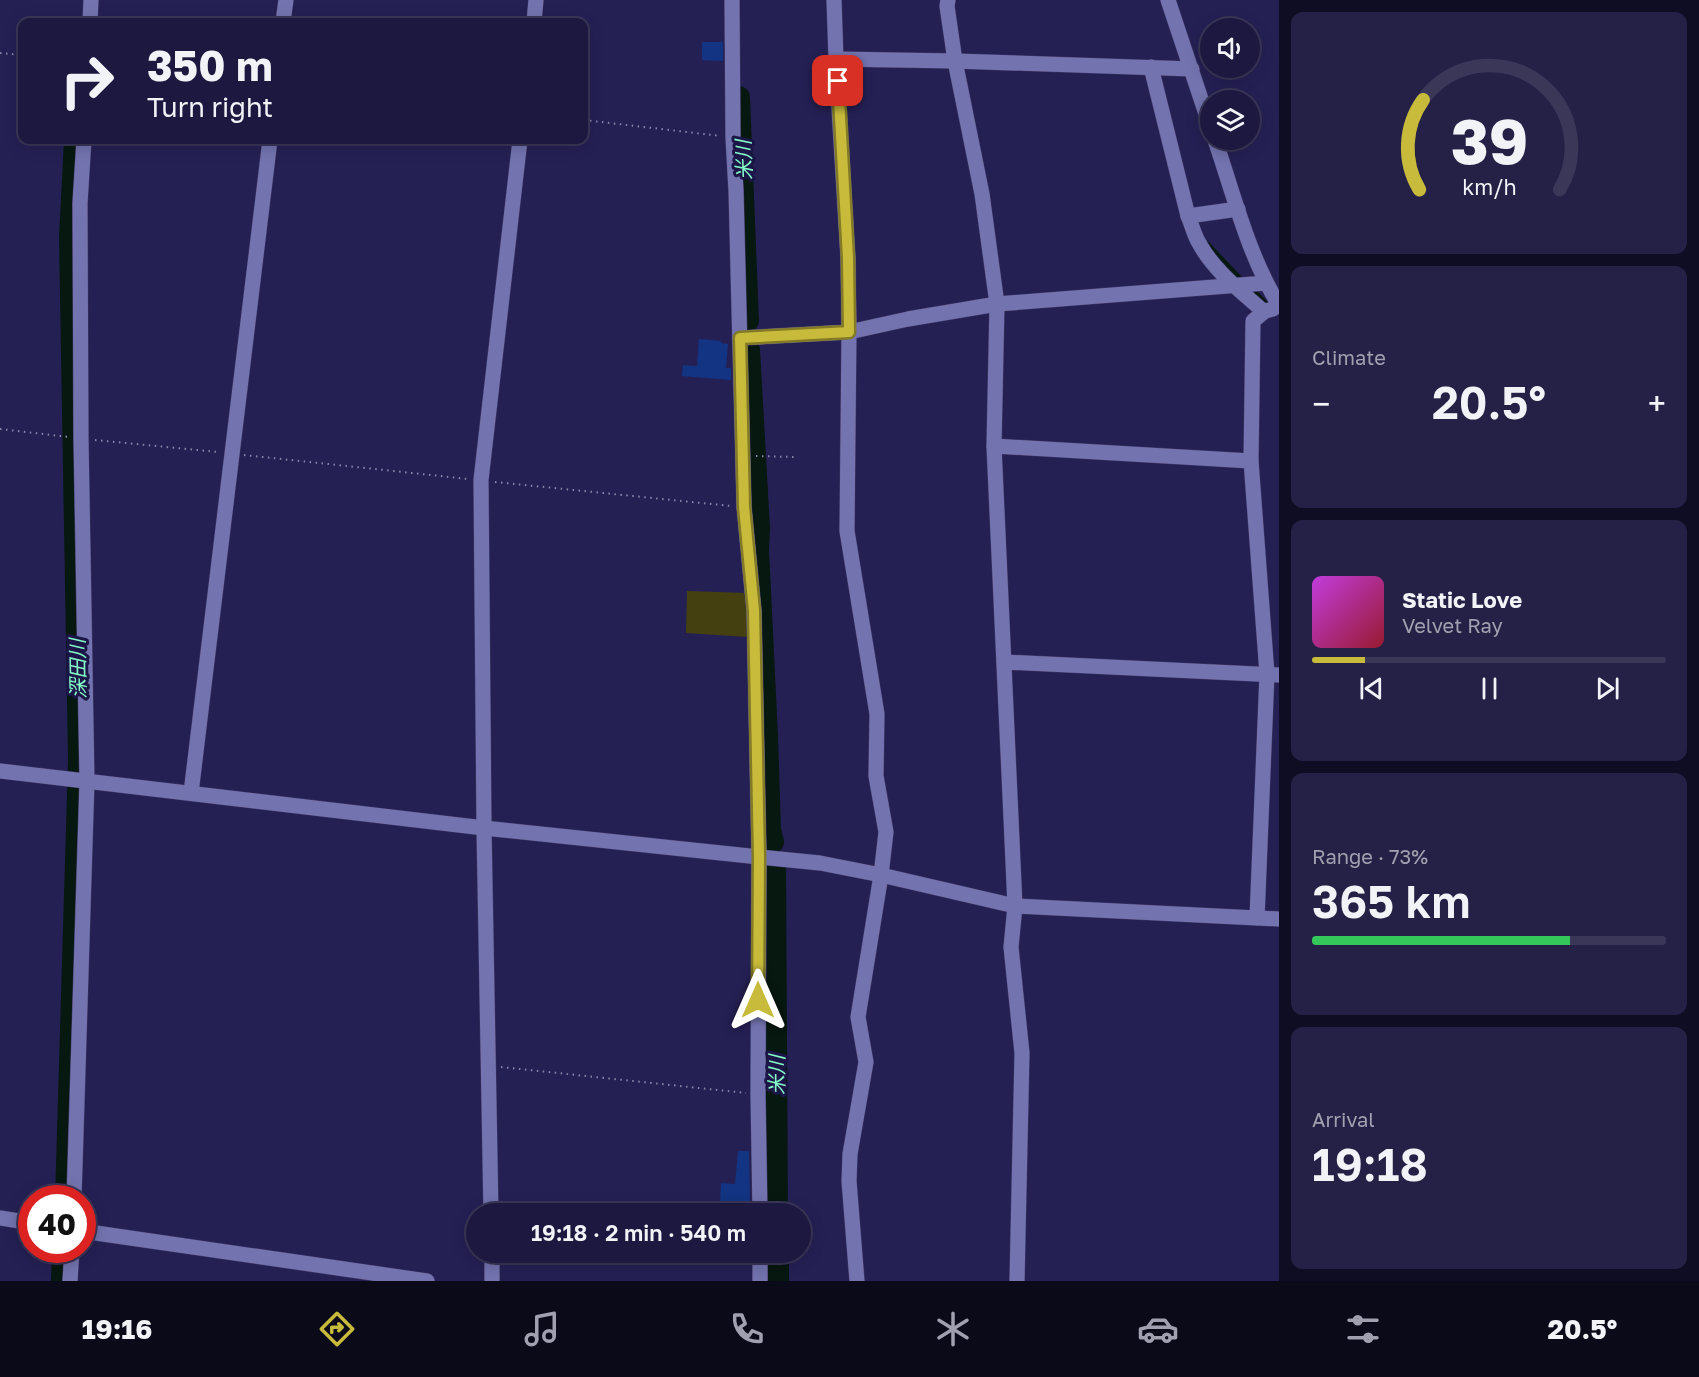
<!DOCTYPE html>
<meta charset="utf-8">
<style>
body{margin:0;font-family:"Golos Text","Noto Sans JP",sans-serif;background:#252146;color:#f1f3f6;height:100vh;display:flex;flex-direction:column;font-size:22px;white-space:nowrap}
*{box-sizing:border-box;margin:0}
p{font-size:20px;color:#a0a0b0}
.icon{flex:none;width:33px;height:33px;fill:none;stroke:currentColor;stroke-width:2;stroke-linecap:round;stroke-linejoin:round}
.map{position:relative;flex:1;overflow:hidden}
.sheet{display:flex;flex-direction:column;gap:12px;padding:12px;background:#0f0d23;width:420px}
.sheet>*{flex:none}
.guide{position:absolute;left:18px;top:18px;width:570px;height:126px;border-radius:12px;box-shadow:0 3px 15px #0003,0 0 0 2px #3a3759;background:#1c183f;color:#f1f3f6;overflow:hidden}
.tools{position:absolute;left:1200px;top:18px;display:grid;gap:12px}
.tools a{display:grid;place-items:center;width:60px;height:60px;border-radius:50%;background:#1c183f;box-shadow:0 3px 15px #0003,0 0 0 2px #3a3759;font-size:30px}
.speed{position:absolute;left:18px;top:1185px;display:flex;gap:12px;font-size:30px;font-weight:700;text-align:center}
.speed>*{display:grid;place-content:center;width:78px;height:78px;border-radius:50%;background:#1c183f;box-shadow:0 3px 15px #0003,0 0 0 2px #3a3759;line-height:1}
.speed .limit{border:9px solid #d22;background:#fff;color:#111}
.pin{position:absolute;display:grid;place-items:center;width:51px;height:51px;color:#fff;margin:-26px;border-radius:12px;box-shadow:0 3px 9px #0006}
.me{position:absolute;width:66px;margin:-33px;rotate:0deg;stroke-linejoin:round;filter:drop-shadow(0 0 4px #0008)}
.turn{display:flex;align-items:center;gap:21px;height:126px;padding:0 30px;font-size:27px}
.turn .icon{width:78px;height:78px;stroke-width:2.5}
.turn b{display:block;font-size:42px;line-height:51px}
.big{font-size:45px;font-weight:600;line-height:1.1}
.sheet .widget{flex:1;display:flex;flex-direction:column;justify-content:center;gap:9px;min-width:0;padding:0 21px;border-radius:12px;background:#252146}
.sheet .dial{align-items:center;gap:0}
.dial svg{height:156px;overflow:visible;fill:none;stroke:#3a3759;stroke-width:7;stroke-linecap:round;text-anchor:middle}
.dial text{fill:#f1f3f6;stroke:none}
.song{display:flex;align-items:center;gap:18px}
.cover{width:72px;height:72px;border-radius:9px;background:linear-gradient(135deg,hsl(290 70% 55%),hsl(350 70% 35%))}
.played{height:6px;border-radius:3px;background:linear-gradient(90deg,#c8bb3b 15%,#3a3759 15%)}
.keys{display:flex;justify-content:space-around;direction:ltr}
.heat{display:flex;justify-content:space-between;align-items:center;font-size:33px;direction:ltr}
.charge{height:9px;border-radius:4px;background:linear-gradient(90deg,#34c759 73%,#3a3759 0)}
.trip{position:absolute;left:466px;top:1203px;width:345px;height:60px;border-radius:30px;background:#1c183f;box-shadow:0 3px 15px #0003,0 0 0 2px #3a3759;font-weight:600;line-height:60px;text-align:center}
.tab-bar{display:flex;height:96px;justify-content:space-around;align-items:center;background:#0b0a19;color:#a0a0b0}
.tab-bar .icon{width:42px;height:42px}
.tab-bar .active{color:#c8bb3b}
.tab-bar b{font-size:27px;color:#f1f3f6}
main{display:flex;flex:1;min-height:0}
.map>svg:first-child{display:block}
.green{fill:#45400f}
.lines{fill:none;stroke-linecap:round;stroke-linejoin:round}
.stream{stroke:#071810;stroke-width:4}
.river{stroke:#071810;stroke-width:22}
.building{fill:#123482}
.minor-casing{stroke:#3f3763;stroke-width:16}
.path{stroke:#8785aa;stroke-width:2;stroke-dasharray:1.5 4.5;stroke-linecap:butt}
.minor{stroke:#7373af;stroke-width:15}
.route-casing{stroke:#827a26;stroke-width:15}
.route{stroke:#c8bb3b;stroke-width:10}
.labels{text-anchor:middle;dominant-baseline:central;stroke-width:6;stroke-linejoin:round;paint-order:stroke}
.water-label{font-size:20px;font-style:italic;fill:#84fdc8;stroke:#1c1548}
</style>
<main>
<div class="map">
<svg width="1279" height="1281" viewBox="0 0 1279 1281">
<rect width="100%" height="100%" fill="#252054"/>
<polygon class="green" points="687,591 747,593 748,637 686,633"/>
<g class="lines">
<g class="stream">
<polyline points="1207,243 1243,281"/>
<polyline points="1251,288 1269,306"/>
</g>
<g class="river">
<polyline points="739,97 748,321"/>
<polyline points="749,350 759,528 758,550 767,736 770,829 773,842"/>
<polyline points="775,864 777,1214"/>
<polyline points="66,1198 79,760 70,237 75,140"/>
<polyline points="62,1281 63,1250"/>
<polyline points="778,1281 778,1252"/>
</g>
</g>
<g class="building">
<polygon points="702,42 723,42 723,61 702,60"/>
<polygon points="699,339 721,341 721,343 728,344 726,368 731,368 731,380 682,376 683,365 697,366"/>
<polygon points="738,1151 749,1151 750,1206 720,1204 721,1183 735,1184"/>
</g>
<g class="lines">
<g class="minor-casing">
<g id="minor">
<polyline points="834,0 836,59 848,258 849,332 847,531 877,714 876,776 886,832 881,875 858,1017 866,1062 850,1154 849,1181 857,1281"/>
<polyline points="948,0 947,6 955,61 982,194 997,304 994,446 1015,906 1011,947 1022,1053 1017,1281"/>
<polyline points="1168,0 1210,126"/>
<polyline points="90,22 91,0"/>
<polyline points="283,22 286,0"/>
<polyline points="534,22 536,0"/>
<polyline points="836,59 955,61 1192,69"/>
<polyline points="1151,67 1188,216"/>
<path d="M 1215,140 C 1234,195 1248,255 1279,305"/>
<path d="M 1238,209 L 1188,216 C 1192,225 1194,235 1199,243 C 1214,271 1241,291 1264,312"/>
<polyline points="740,338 849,332 908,319 997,304 1266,283"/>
<polyline points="994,446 1251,461 1267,674 1257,918"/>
<polyline points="1251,461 1253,321 1265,311 1273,309"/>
<polyline points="1004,662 1279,675"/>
<polyline points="0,771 484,828 759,857 754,611 744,507 736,191 733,138 732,0"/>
<polyline points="191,793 270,140"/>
<polyline points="74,1198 87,781 81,438 80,203 84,140"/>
<polyline points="491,1214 484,828 481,480 520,140"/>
<polyline points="760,1214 758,1095 759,857 820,863 881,875 1015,906 1279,919"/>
<polyline points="0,1218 32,1223"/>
<polyline points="82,1231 427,1281"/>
<polyline points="492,1252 492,1281"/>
<polyline points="70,1281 72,1250"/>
<polyline points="760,1281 760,1252"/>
</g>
</g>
<g class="path">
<polyline points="0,53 22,55"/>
<polyline points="584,120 721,136"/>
<polyline points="0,429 69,437"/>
<polyline points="95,440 218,452"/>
<polyline points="244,455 468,479"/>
<polyline points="756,456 794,457"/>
<polyline points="495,482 731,506"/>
<polyline points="501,1067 746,1093"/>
</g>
<use href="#minor" class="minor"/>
</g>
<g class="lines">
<g class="route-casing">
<polyline id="route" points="758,1000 759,857 754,611 744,507 740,338 849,332 848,258 838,81"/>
</g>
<use href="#route" class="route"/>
</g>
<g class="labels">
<g class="water-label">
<text transform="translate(743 160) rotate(-92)">米川</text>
<text transform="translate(77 669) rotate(-91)">深田川</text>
<text transform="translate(776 1075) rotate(-90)">米川</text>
</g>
</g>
</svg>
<div class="tools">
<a><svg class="icon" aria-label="sound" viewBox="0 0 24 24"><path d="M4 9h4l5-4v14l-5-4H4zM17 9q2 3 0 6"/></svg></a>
<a><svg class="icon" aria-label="layers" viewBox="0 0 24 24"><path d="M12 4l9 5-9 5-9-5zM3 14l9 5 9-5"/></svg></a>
</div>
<div class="speed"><div class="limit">40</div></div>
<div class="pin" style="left:838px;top:81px;background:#d93025"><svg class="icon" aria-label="arrive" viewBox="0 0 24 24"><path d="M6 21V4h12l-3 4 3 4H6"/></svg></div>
<svg class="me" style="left:758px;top:1000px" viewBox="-20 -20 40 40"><path d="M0-17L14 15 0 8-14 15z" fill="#c8bb3b" stroke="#fff" stroke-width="4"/></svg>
<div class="trip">19:18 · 2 min · 540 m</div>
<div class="guide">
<div class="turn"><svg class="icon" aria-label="right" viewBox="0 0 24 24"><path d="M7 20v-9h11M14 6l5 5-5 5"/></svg><div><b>350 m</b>Turn right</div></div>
</div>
</div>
<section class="sheet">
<div class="widget dial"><svg viewBox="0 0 100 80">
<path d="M14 69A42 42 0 1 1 86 69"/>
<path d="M14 69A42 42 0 0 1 16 23" stroke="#c8bb3b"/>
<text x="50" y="56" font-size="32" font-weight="700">39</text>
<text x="50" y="72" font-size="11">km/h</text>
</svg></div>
<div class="widget"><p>Climate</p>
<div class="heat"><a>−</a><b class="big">20.5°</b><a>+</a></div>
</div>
<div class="widget">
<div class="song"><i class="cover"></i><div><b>Static Love</b><p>Velvet Ray</p></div></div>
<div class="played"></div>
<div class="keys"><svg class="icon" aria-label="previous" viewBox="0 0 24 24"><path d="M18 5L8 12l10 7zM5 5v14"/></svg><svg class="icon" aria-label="pause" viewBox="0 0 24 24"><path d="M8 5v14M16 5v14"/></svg><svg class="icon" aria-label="next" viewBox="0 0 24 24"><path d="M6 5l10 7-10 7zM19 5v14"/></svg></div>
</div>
<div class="widget"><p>Range · 73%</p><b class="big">365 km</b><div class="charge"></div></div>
<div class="widget"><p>Arrival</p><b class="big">19:18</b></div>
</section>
</main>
<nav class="tab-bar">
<b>19:16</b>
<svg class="icon active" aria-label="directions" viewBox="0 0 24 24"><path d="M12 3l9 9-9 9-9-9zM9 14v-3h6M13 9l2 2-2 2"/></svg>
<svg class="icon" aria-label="music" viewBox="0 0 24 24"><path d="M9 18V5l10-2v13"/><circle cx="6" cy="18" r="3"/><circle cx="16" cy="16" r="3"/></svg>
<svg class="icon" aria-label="phone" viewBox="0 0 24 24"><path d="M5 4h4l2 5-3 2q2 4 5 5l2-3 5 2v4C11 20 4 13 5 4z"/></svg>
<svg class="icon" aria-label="climate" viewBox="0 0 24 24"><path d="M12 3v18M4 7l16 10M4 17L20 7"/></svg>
<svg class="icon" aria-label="car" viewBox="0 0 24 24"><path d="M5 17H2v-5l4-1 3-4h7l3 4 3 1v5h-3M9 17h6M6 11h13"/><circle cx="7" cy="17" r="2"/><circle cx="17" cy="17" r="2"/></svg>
<svg class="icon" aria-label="filters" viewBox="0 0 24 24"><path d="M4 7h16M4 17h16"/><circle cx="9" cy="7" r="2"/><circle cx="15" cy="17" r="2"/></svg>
<b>20.5°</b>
</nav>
